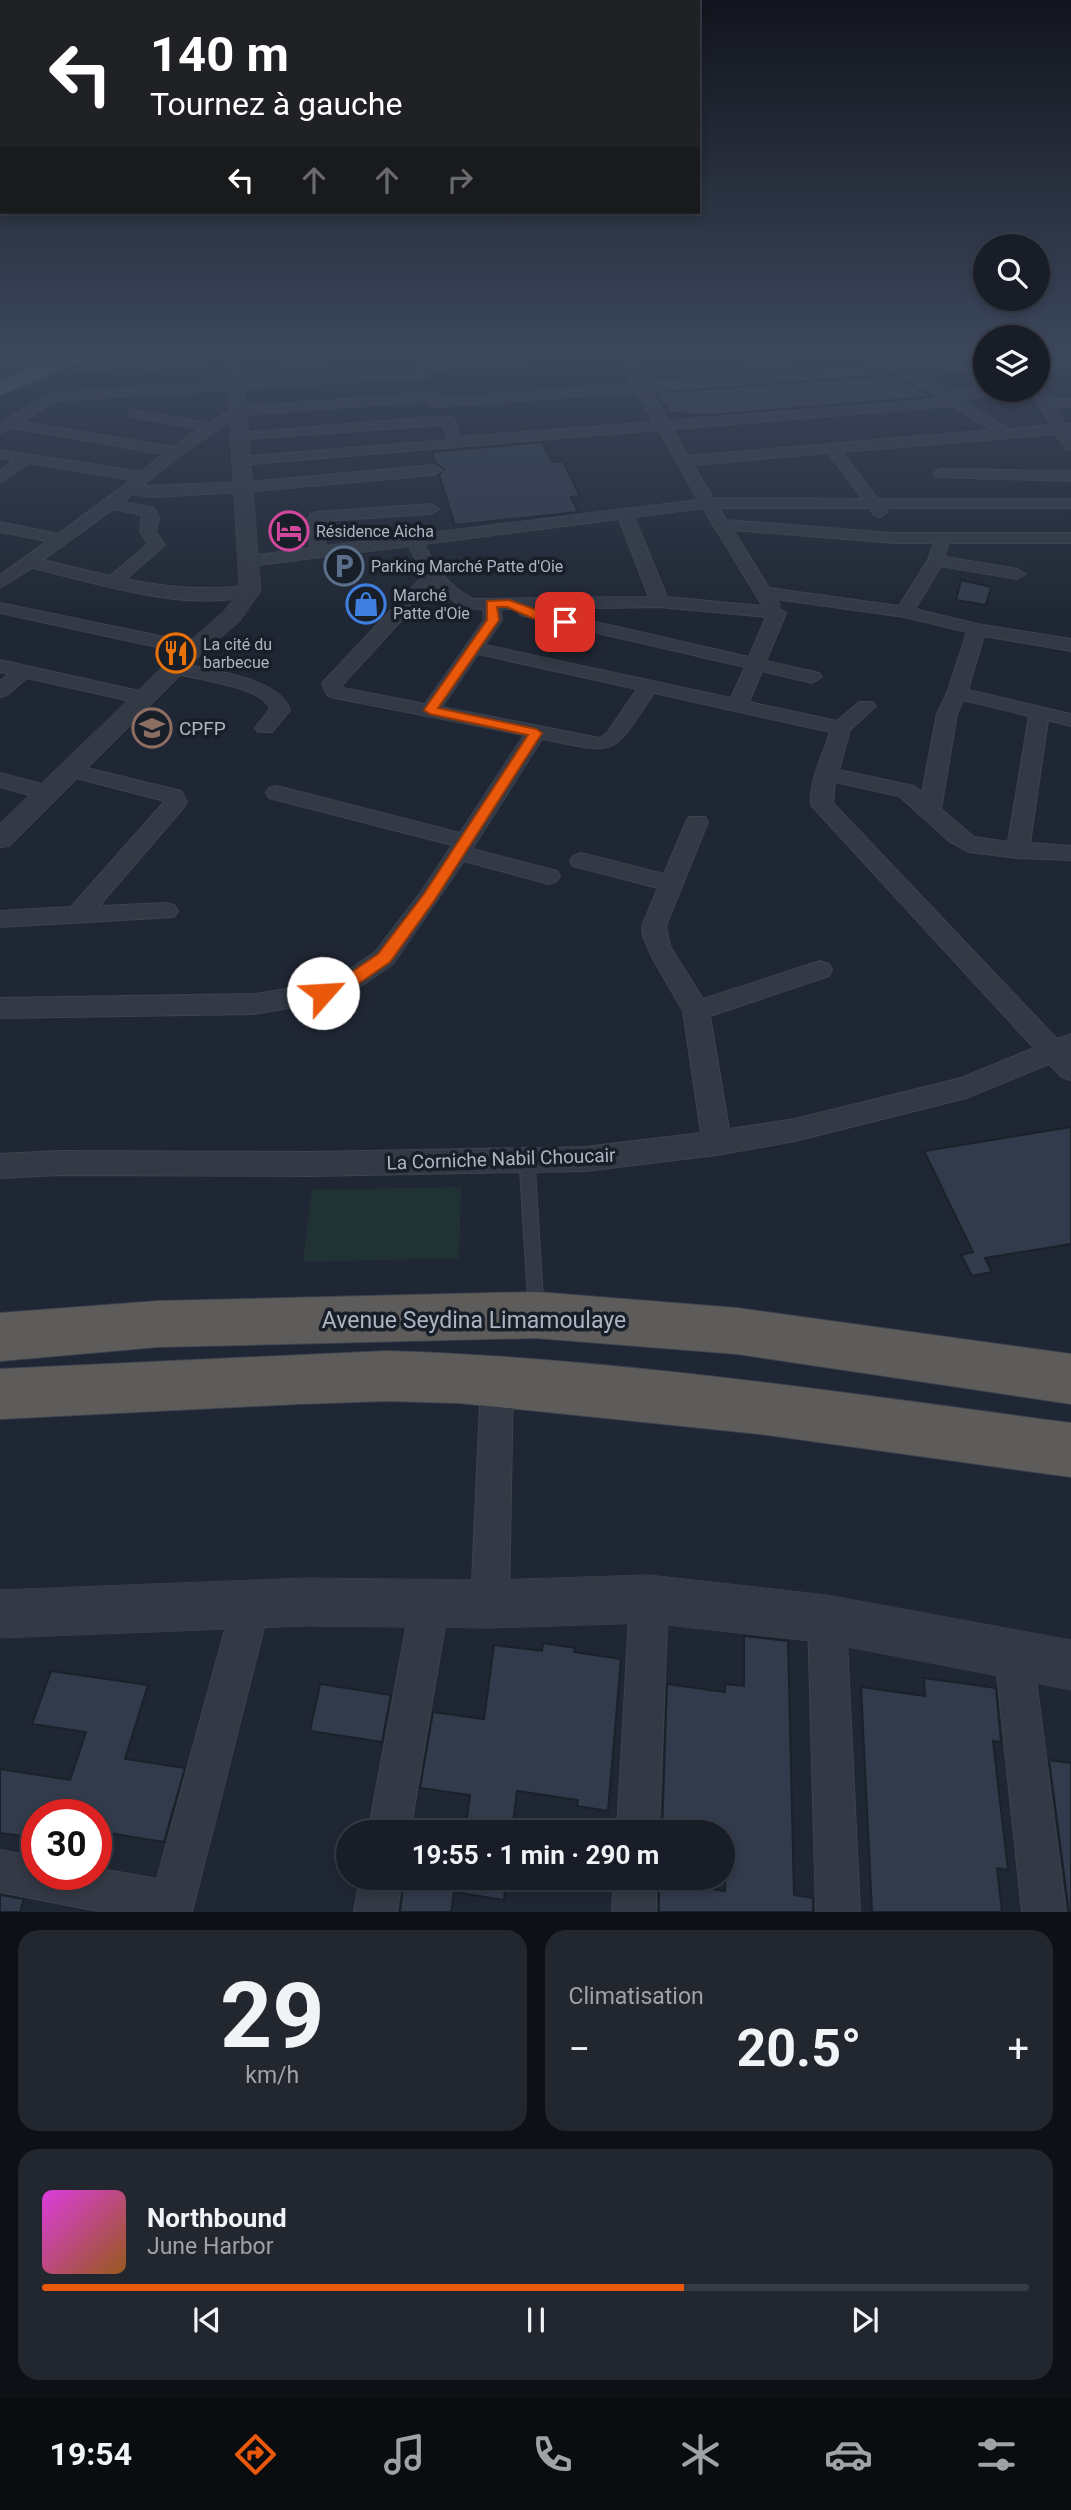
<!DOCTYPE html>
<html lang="fr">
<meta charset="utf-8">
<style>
body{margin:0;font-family:Roboto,sans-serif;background:#21262f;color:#f1f3f6;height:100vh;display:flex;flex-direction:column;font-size:26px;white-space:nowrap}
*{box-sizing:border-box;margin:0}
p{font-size:23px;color:#9fa2a7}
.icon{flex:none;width:38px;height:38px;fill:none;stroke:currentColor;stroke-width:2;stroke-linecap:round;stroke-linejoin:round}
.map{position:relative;height:1912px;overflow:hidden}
.drawer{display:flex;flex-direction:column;gap:18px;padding:18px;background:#0d1015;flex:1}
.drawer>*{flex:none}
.top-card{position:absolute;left:0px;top:0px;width:700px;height:214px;box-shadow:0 4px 10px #0003,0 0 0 2px #363b44;background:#202124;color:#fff;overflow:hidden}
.tools{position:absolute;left:973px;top:234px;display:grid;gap:14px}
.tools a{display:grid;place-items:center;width:77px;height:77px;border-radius:50%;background:#181d27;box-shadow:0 4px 10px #0003,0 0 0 2px #363b44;font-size:35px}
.speed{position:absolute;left:21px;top:1799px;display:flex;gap:14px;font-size:35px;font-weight:700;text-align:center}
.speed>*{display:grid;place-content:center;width:91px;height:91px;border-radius:50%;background:#181d27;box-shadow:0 4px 10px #0003,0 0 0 2px #363b44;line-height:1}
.speed .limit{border:10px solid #d22;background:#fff;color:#111}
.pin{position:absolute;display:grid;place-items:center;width:60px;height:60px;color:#fff;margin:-30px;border-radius:14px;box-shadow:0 4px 10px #0006}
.me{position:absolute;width:77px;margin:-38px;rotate:64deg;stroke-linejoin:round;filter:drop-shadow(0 0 5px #0008)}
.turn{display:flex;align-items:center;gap:24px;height:147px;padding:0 35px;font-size:32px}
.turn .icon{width:91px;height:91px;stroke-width:2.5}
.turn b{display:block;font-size:49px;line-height:60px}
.lanes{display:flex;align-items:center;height:66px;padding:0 35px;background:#0003;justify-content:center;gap:35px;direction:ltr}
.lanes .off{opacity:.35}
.big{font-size:52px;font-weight:700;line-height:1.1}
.drawer .card{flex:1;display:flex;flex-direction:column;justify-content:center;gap:10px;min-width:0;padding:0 24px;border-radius:21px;background:#21262f}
.drawer .dial{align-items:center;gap:0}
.dial b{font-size:91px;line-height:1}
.song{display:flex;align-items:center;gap:21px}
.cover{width:84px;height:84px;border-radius:10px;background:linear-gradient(135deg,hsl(300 70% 55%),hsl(30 70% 35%))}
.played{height:7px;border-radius:4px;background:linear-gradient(90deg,#ea580c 65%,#363b44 65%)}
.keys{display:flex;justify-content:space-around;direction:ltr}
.heat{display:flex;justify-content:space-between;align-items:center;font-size:38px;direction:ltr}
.drawer .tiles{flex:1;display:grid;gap:18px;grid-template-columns:1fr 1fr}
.card:last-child{grid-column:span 2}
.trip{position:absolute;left:336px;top:1820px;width:399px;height:70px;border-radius:35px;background:#181d27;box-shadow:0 4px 10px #0003,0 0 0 2px #363b44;font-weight:700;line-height:70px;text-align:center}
.tabs{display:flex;height:112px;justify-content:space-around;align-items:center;background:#0a0c10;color:#9fa2a7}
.tabs .icon{width:49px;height:49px}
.tabs .on{color:#ea580c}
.tabs b{font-size:32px;color:#f1f3f6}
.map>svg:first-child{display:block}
.green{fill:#213235}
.building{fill:#323b4b;stroke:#1a212b;stroke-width:2}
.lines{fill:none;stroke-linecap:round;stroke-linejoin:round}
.service-far1-casing{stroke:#3c434e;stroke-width:8}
.service-casing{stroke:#3c434e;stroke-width:17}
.minor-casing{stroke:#3c434e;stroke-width:2}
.tertiary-casing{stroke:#3c434e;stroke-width:1}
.primary-casing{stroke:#3c434e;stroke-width:2}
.trunk-casing{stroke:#3d444f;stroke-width:2}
.service-far1{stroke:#333945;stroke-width:7}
.service{stroke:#333945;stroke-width:15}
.minor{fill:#333945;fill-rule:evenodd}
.tertiary{fill:#333945;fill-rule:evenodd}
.primary{fill:#515865;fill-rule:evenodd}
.trunk{fill:#5e5c5a;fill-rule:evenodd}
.route{fill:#ea580c;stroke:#983908;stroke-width:2}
.labels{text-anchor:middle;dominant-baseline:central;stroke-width:7;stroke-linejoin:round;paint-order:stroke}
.far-poi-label{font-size:16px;fill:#adb4c2;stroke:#181f29;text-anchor:start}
.poi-label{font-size:19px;fill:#adb4c2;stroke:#181f29;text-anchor:start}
.street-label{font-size:19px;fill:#adb4c2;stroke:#181f29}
.near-street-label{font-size:23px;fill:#adb4c2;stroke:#181f29}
</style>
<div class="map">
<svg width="1071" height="1912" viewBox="0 0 1071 1912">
<rect width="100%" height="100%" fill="#202734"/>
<polygon class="green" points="461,1187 459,1258 303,1262 312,1190"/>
<g class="building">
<polygon points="119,350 224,350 224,365 145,373 145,369 68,374 67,370"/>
<polygon points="748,350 766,351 765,354 794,357 787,370 739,373"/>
<polygon points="895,375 932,397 709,415 669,413 656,393"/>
<polygon points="542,442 552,462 563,461 580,496 571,497 578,512 455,525 439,475 444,469 436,463 432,452"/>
<polygon points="961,580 991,587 986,605 956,600"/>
<polygon points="1071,1127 1071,1244 985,1258 992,1272 972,1276 961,1255 973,1252 924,1151"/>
<polygon points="744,1636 788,1641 794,1895 813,1898 813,1912 659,1912 659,1881 725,1891 726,1832 662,1832 667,1684 725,1692 725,1684 744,1686"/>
<polygon points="543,1643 575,1648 574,1652 621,1659 608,1811 577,1806 578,1800 517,1791 512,1832 465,1832 470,1795 420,1788 433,1712 484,1719 494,1645 542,1651"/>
<polygon points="51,1671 148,1685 125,1759 185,1768 164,1842 96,1831 96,1815 37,1815 37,1838 0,1833 0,1769 70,1780 86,1732 32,1724"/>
<polygon points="924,1678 996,1688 1001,1742 993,1741 1008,1870 997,1868 1002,1912 872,1912 861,1687 925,1696"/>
<polygon points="320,1684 391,1695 382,1742 310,1731"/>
<polygon points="1049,1760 1071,1763 1071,1912 1069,1912"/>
<polygon points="404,1878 506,1878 504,1900 454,1892 451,1912 400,1912"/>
<polygon points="0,1895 24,1899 20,1912 0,1912"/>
</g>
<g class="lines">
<g class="service-far1-casing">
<g id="service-far1">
<polyline points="0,352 4,350"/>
<polyline points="0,370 54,350"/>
<polyline points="0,382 73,350"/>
</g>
</g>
<g class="service-casing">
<polyline id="service" points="527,1161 536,1307"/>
</g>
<g class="minor-casing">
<g id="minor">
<polygon points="409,350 421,350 424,353 418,357 286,366 280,362 286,358"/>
<path d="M 614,350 L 626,350 L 646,383 L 885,365 L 881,361 L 811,354 L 805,350 L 844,350 L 976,364 L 978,350 L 985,350 L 986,393 L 979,397 L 959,399 L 1009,429 L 1051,425 L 1030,390 L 1038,390 L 1038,386 L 1042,387 L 1050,400 L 1071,399 L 1071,407 L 1055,408 L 1065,424 L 1071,424 L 1071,450 L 1066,449 L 1056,434 L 842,452 L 878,499 L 1067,499 L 1071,500 L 1071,508 L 885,508 L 888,512 L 880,517 L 874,515 L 869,508 L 719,508 L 726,520 L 893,533 L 1071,533 L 1071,543 L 948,543 L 945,557 L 1017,569 L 1026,574 L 1017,579 L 941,566 L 915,609 L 977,624 L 1071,639 L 1071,651 L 984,636 L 968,690 L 1071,714 L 1071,726 L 1048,720 L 1030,843 L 1071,846 L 1071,860 L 1018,858 L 969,852 L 949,841 L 899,796 L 835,782 L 833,803 L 1057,1039 L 1071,1034 L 1071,1080 L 1062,1077 L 1049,1064 L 966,1098 L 795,1141 L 717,1155 L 585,1171 L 311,1176 L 59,1175 L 0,1178 L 0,1154 L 59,1151 L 311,1152 L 585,1147 L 701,1133 L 683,1011 L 652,957 L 643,936 L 642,926 L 658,888 L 573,866 L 570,861 L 573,856 L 581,853 L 664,874 L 686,822 L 689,817 L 705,817 L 708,822 L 666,926 L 670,946 L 703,999 L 820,961 L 829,964 L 832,970 L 829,976 L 710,1016 L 729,1129 L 795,1119 L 961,1078 L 1034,1048 L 811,805 C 809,781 823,755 830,732 L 654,693 C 610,758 620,754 542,739 L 472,849 L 557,871 L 560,876 L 557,881 L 549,884 L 464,861 L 393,964 L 364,984 L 332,1000 L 255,1014 L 0,1018 L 0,998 L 255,994 L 318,984 L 346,972 L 375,952 L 421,892 L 452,845 L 269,798 L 266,793 L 269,788 L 277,786 L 460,833 L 524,735 L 335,698 L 328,696 L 322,684 L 325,680 L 424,575 L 409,546 L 249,566 L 241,561 L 243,557 L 310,548 L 307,520 L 311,514 L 317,512 L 431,504 L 439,509 L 431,514 L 323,521 L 326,546 L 698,500 L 659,430 L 240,465 L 233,461 L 240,457 L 448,440 L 442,425 L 233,440 L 231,437 L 238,433 L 448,416 L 455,420 L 461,437 L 654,422 L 637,392 L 434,407 L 429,406 L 428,401 L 239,415 L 180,455 L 142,486 L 248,482 L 434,465 L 442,470 L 434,475 L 242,492 L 152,497 L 132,494 L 123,502 L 154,508 L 159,517 L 156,532 L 165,545 L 126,579 C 162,587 196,590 233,587 C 242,586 252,583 259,591 L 256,595 C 183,613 103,584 32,568 L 0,588 L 0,575 L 47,541 L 0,532 L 0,522 L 58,534 L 131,480 L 29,463 L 0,483 L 0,471 L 14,461 L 0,458 L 0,450 L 141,472 L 163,454 L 11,428 L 0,433 L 0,423 L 52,393 L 418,370 L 418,364 L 423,363 L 526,356 L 532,360 L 526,364 L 430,370 L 430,376 L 425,377 L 56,401 L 22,422 L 172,447 L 199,429 L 129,416 L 129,410 L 209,423 L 236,407 L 432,393 L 437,394 L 438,399 L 633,384 ZM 901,364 L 975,372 L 973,389 L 947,392 ZM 896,372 L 940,399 L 668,421 L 650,391 ZM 952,406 L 992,430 L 688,456 L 672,429 ZM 828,453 L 862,499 L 713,498 L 693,465 ZM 703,508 L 762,605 L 763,606 L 667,597 L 634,517 ZM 113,509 L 142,515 L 140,532 L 148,544 L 110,576 L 43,560 ZM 619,519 L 649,597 L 473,599 C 448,586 436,569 424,544 ZM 733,530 L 893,543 L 934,543 L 928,560 L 899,606 L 769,588 ZM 433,586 L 464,608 L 483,609 L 484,620 L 425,704 L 343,688 L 342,685 ZM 776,599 L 904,617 L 967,632 L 947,693 L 937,714 L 922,792 L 914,786 L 839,770 L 850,730 L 876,706 L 873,702 L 859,702 L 837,721 L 749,702 L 762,671 L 812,683 L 822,677 L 819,673 L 766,661 L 786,613 L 778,608 L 780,605 ZM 660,607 L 766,617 L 749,657 L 539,609 ZM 501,609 L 519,609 L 520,615 L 745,667 L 731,698 L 485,645 L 502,620 ZM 478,654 L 637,689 L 607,733 L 600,738 L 442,707 ZM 963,700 L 1029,716 L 1008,842 L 974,837 L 941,809 L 957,714 Z"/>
<polygon points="1071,360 1071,368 1038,370 1038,362"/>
<polygon points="941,469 1071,471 1071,481 936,477 933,474 936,471"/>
<polygon points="0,603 194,643 203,649 194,655 0,613"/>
<polygon points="0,660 144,692 154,698 144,704 27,678 7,695 0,697 0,681 9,674 0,672"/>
<path d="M 175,662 C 206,670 280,677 290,710 L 272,732 L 258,732 L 255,728 L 270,709 C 264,687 191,678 168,672 L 166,668 Z"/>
<polygon points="71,764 181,791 187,802 184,807 99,906 166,903 174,905 178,911 174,917 0,927 0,911 71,907 165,801 64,775 61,770 64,765"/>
<polygon points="0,773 56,788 59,793 56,798 48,800 0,787"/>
<polygon points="497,1365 509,1370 513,1381 509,1604 503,1617 490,1623 477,1617 471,1604 481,1381 485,1370"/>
<polygon points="649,1580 662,1586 668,1599 659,1832 617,1832 630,1599 636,1586"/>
<polygon points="430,1583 443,1589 449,1602 410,1832 368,1832 411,1602 417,1589"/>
<polygon points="251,1585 264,1591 270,1604 192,1912 103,1912 0,1892 0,1850 37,1857 37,1874 96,1874 96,1868 157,1879 232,1604 238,1591"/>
<polygon points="827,1600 840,1606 846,1619 860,1912 816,1912 808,1619 814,1606"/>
<polygon points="1014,1637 1027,1643 1033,1656 1066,1912 1022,1912 995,1656 1001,1643"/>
<polygon points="360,1878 402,1878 397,1912 354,1912"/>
<polygon points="614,1878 656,1878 656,1912 612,1912"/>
</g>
</g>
<g class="tertiary-casing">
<g id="tertiary">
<polygon points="226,350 242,350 261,591 240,621 202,654 10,846 0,848 0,823 186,644 224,611 239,591"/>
<polygon points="649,1575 827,1595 1071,1640 1071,1690 827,1643 649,1623 490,1628 305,1626 0,1638 0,1590 305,1578 490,1580"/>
</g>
</g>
<g class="primary-casing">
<polygon id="primary" points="75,350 102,350 99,354 0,395 0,381"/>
</g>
<g class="trunk-casing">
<g id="trunk">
<polygon points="536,1292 737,1308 1071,1354 1071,1404 737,1354 536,1338 158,1347 0,1361 0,1313 158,1301"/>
<path d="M 387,1351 C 616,1358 844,1393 1071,1423 L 1071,1477 L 760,1434 L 459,1403 L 387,1401 L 298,1404 L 0,1419 L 0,1369 Z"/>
</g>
</g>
<use href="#service-far1" class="service-far1"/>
<use href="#service" class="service"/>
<use href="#minor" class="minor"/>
<use href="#tertiary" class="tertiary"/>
<use href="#primary" class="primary"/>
<use href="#trunk" class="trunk"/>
</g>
<linearGradient id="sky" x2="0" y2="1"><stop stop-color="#12151d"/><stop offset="0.57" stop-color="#3c475c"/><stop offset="1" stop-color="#3c475c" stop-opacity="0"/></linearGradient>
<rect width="1071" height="617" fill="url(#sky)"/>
<polygon class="route" points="509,600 570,622 565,625 532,618 507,607 497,607 499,620 438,708 536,729 542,733 434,901 390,962 361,982 328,998 317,998 314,993 317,989 349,974 378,954 424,894 528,735 430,714 424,710 487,620 487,601"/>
<defs>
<g id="hotel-ring" transform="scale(2.0125)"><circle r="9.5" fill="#181f29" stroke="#d1479c" stroke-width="1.5"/><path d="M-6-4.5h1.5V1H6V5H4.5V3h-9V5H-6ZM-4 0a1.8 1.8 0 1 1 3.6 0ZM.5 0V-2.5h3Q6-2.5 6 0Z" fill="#d1479c"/></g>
<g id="parking-ring" transform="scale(2.0125)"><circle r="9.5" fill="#181f29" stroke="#5c6f8a" stroke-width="1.5"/><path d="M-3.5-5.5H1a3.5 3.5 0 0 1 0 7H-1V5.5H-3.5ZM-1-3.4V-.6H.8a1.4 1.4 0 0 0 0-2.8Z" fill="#5c6f8a"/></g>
<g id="shop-ring" transform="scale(2.0125)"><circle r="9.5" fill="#181f29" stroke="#3f7fe0" stroke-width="1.5"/><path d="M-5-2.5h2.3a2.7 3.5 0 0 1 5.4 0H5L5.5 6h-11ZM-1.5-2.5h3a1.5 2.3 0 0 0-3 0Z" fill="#3f7fe0"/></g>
<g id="restaurant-ring" transform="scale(2.0125)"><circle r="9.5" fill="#181f29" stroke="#e8710a" stroke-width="1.5"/><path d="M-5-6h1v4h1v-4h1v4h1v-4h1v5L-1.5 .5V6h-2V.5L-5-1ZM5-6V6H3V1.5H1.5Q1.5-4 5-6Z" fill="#e8710a"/></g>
<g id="school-ring" transform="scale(2.0125)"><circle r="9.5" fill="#181f29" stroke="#8d6e63" stroke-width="1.5"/><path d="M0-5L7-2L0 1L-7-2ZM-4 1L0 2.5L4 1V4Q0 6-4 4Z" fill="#8d6e63"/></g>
</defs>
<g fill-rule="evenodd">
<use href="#hotel-ring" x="289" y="531"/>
<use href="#parking-ring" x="344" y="566"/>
<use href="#shop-ring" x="366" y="604"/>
<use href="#restaurant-ring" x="176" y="653"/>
<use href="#school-ring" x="152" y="728"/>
</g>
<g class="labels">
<g class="far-poi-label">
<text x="316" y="531">Résidence Aicha</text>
<text x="371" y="566">Parking Marché Patte d'Oie</text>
<text x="393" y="595">Marché<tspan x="393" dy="18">Patte d'Oie</tspan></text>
<text x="203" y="644">La cité du<tspan x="203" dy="18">barbecue</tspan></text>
</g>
<g class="poi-label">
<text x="179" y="728">CPFP</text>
</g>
<g class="street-label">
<text transform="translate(501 1159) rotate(-2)">La Corniche Nabil Choucair</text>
</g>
<g class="near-street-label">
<text x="474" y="1320">Avenue Seydina Limamoulaye</text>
</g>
</g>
</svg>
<div class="tools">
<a><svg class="icon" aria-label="search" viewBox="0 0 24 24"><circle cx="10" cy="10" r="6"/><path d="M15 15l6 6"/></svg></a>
<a><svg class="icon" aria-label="layers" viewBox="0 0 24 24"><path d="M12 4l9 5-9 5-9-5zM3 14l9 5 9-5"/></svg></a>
</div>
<div class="speed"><div class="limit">30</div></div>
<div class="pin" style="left:565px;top:622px;background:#d93025"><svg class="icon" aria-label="arrive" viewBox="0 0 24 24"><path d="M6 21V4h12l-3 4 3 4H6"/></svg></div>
<svg class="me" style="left:323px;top:993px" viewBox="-20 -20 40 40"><circle r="19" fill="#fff"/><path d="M0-13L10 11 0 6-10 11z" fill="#ea580c"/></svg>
<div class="trip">19:55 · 1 min · 290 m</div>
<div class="top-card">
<div class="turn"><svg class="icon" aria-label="left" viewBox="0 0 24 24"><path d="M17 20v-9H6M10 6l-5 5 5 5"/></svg><div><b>140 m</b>Tournez à gauche</div></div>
<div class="lanes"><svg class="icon" aria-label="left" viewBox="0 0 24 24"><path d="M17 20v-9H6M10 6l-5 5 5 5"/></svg><svg class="icon off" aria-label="ahead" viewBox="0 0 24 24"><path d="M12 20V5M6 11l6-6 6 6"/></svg><svg class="icon off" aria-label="ahead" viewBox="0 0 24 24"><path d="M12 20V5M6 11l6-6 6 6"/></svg><svg class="icon off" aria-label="right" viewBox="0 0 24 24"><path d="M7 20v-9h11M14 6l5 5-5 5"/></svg></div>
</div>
</div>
<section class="drawer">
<div class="tiles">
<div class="card dial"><b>29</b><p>km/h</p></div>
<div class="card"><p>Climatisation</p>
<div class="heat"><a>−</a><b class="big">20.5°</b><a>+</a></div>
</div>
<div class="card">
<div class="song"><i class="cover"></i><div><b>Northbound</b><p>June Harbor</p></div></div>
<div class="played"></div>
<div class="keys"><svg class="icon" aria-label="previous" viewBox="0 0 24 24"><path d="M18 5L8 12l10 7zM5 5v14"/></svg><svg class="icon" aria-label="pause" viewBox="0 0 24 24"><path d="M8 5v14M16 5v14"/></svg><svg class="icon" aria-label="next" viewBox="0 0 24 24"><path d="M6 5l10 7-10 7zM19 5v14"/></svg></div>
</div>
</div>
</section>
<nav class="tabs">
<b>19:54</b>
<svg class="icon on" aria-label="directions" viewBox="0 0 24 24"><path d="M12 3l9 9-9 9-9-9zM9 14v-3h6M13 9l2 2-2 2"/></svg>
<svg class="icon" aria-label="music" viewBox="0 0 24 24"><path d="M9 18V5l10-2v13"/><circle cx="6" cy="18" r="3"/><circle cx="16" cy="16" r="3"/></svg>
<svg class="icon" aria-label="phone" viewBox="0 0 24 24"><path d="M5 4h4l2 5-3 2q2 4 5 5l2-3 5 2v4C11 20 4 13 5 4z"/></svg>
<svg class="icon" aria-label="climate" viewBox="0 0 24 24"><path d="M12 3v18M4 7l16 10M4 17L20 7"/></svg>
<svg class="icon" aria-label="car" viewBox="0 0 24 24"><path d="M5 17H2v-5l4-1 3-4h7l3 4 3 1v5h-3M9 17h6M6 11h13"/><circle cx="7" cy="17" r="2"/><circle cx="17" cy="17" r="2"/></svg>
<svg class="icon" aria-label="filters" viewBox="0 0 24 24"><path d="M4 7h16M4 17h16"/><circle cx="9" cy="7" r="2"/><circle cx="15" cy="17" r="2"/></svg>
</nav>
